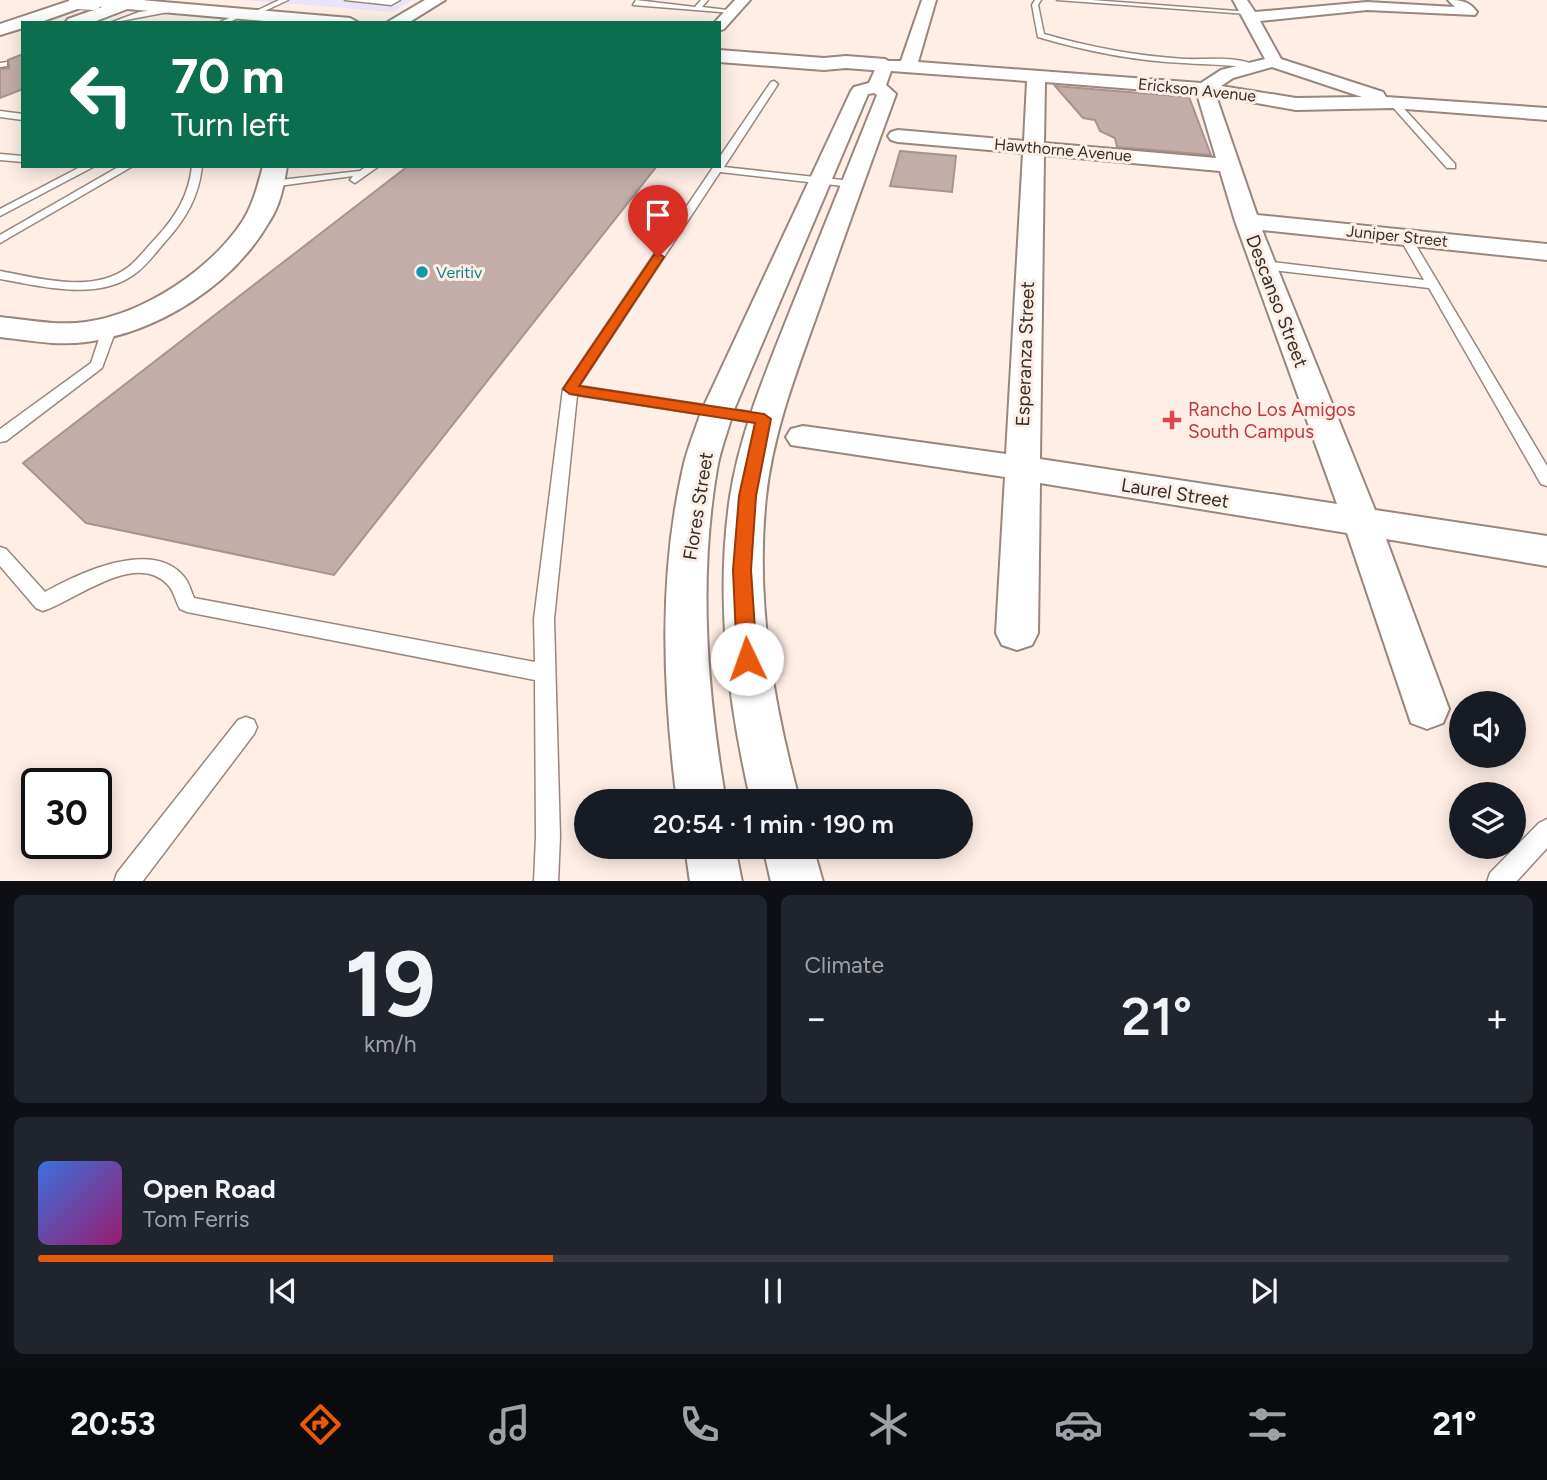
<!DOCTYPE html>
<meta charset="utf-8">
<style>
body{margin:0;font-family:Figtree,sans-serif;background:#20242c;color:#f1f3f6;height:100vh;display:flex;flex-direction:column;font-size:26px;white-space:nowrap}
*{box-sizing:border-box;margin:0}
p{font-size:23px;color:#9ea1a6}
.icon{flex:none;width:38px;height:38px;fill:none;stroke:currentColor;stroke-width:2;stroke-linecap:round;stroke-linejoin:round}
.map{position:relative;height:881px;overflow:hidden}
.side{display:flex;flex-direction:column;gap:14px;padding:14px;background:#0d0f14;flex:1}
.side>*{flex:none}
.hud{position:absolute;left:21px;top:21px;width:700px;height:147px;border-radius:0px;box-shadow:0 4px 18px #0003;background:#0b6e4f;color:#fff;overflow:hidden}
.fabs{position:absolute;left:1449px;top:691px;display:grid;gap:14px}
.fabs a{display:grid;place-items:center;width:77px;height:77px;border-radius:50%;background:#171b24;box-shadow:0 4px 18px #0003;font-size:35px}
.speed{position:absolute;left:21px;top:768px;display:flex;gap:14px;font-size:35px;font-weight:700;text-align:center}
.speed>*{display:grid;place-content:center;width:91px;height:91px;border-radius:50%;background:#171b24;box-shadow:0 4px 18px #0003;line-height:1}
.speed .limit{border:4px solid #111;border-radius:10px;background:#fff;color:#111}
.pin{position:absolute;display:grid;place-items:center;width:60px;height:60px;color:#fff;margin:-72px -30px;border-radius:50% 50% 50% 0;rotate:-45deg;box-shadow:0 0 7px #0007}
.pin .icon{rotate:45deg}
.me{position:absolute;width:77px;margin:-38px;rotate:357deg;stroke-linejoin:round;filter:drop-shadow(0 0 5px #0008)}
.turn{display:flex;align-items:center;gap:24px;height:147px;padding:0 35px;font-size:32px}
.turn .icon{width:91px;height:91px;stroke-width:2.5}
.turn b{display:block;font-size:49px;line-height:60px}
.big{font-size:52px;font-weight:600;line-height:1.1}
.side .widget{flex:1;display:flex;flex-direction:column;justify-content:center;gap:10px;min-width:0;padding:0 24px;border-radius:10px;background:#20242c}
.side .dial{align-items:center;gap:0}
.dial b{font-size:91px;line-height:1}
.song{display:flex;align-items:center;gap:21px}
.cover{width:84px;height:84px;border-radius:10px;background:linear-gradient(135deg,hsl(220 70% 55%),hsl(320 70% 35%))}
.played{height:7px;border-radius:4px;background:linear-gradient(90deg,#ea580c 35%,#363941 35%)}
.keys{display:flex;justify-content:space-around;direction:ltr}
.heat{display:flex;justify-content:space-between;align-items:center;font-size:38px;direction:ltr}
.side .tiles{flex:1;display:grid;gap:14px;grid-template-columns:1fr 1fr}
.widget:last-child{grid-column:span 2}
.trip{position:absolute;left:574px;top:789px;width:399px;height:70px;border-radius:35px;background:#171b24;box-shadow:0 4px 18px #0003;font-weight:600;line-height:70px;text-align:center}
.tab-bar{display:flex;height:112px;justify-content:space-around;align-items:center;background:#090b0e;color:#9ea1a6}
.tab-bar .icon{width:49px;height:49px}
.tab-bar .active{color:#ea580c}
.tab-bar b{font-size:32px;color:#f1f3f6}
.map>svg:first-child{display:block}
.commercial{fill:#eae4fa}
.building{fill:#c3ada9;stroke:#a8938f;stroke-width:2}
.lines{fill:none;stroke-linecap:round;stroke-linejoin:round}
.service-casing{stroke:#99877e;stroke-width:3}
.minor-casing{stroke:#99877e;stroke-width:4}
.tertiary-casing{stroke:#99877e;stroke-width:4}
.primary-casing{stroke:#99877e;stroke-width:4}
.service{fill:#fff;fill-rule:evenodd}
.minor{fill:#fff;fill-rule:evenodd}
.tertiary{fill:#fff;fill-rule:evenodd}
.primary{fill:#fff;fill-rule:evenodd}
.tertiary-bridge-casing{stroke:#99877e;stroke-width:20;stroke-linecap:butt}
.tertiary-bridge{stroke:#fff;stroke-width:18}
.route{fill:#ea580c;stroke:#983908;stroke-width:2}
.culture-dot{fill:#0f9aa8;stroke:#feeee6;stroke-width:2.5}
.health-dot{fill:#e0444e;stroke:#feeee6;stroke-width:2.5}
.labels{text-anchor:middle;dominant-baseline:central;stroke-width:6;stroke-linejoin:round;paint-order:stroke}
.far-street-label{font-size:16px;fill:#342d29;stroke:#feeee6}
.far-culture-label{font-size:16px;fill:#0d838f;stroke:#feeee6;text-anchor:start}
.street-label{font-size:19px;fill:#342d29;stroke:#feeee6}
.health-label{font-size:19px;fill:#be3a42;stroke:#feeee6;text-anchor:start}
</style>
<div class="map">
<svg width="1547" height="882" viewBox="0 0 1547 882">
<rect width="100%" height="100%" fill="#feeee6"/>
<polygon class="commercial" points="246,0 414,0 392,12"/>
<g class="building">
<polygon points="23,54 23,89 0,98 0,69 9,68 8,60"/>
<polygon points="1055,86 1189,97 1211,155 1117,147 1115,138 1100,131 1095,120 1083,118"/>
<polygon points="900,151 956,156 952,192 890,186"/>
<polygon points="408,166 657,166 334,575 86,523 23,463"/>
</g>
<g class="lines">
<g class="service-casing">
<g id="service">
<polygon points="279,0 288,0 254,16 248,15"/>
<polygon points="345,0 400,0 391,5"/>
<polygon points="636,0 695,7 701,0 708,0 702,7 736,11 733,13 633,5"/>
<path d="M 1035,0 L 1041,0 L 1038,5 L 1044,34 C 1089,47 1137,56 1184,59 C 1208,60 1237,55 1259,67 L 1255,69 C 1231,64 1209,65 1184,63 C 1135,61 1085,51 1038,37 L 1032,5 Z"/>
<polygon points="1057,0 1092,0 1250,12 1247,14"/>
<polygon points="177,7 179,10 110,23 139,12"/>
<polygon points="240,13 245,14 228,23 218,23"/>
<polygon points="7,62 7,66 0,67 0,63"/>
<path d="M 774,81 L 778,84 L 724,167 L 852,181 L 857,184 L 852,187 L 720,172 L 579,386 L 763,414 L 771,419 L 763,424 L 577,395 L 554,619 L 560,837 L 558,882 L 534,882 L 536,837 L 535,680 L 187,612 L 180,609 C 176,602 174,591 168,585 C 136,550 76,600 43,611 L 36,608 L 0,566 L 0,547 L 6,549 L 45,592 C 79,573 154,537 185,578 C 189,583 191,591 194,598 L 535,662 L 534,619 L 563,389 L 714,166 L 719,166 L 719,158 L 771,82 Z"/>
<polygon points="1390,100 1396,100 1455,164 1455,168 1447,168 1390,104"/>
<polygon points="0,111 23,114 23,120 0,117"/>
<polygon points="0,154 23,156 23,162 0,160"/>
<polygon points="82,166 95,166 0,216 0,209"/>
<polygon points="120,166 133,166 0,243 0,235"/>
<path d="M 192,166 L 202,166 C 199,196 186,219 165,242 C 156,252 147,265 136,273 C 99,302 41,286 0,279 L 0,271 C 38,278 92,294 127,268 C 138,260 147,247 157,237 C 176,216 189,195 192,166 Z"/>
<polygon points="367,166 379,166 355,183 350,180 353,176 271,187 266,184 271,181 360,171"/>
<polygon points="1405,234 1411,237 1547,466 1547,486 1541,484 1429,288 1264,269 1258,265 1264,261 1424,280 1399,237"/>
<polygon points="110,323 117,327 102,368 6,441 0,442 0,429 91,363 103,327"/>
<polygon points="246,717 254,720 257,727 254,734 142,882 114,882 117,873 238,720"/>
<polygon points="1547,819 1547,848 1516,882 1487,882 1490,873 1539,823"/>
</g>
</g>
<g class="minor-casing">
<g id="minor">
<polygon points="735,0 750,0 724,29 719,31 719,23 714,23"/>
<path d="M 922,0 L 936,0 L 918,62 L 1201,83 L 1221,70 L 1265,59 L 1233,0 L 1247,0 L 1255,12 L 1367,2 L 1455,7 L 1448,0 C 1461,0 1469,1 1477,12 L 1475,15 L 1367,10 L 1260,21 L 1281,59 L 1383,92 L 1386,97 L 1547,108 L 1547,120 L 1393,108 L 1296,110 L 1216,96 L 1257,215 L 1547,244 L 1547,260 L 1262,230 L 1375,510 L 1547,536 L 1547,566 L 1386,539 L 1449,709 L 1443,723 L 1427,729 L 1411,723 L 1347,533 L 1040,483 L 1038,633 L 1032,645 L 1017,650 L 1002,645 L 996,633 L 1005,477 L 791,445 L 786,437 L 791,429 L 803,426 L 1006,454 L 1023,153 L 898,142 L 891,140 L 888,136 L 891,132 L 898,130 L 1024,141 L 1027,81 L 891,71 L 886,85 L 896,94 C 870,165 844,237 819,309 C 797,370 773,432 766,497 C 755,600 773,703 800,802 L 751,802 C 728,702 715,599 730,497 C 740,432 766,372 790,311 C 819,239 848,167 877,95 L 874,93 L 868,94 L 733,412 C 728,431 720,450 717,469 C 698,580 707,692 726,802 L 677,802 C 663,691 658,577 683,468 C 687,449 695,431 701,412 L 851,91 L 854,87 L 869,83 L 879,61 L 901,61 ZM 1272,67 L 1362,97 L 1296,98 L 1221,86 L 1233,78 ZM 1045,82 L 1197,94 L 1216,158 L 1044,143 ZM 1044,155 L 1220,171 L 1235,221 L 1337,504 L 1040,459 Z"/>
<polygon points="685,847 735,847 742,882 690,882"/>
<polygon points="763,847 813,847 823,882 771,882"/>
</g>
</g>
<g class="tertiary-casing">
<g id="tertiary">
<polygon points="85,0 140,0 350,18 359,23 287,23 93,6 87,4"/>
<polygon points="425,0 445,0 408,23 386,23"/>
<polygon points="719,50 824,58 846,56 885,59 895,65 885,71 846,68 824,70 719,62"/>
<path d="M 263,166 L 287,166 C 284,185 280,206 269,222 C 232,286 158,332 86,342 C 57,346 28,340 0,337 L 0,317 C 28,320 58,326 86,322 C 144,314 210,270 242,222 C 253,205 258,185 263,166 Z"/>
</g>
</g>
<g class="primary-casing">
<g id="primary">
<polygon points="72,0 96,0 94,3 38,23 23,23 23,28 0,35 0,24"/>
<polygon points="122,0 145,0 143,3 91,23 65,23 68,19"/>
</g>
</g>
<use href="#service" class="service"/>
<use href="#minor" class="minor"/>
<use href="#tertiary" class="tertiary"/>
<use href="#primary" class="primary"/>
<g class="tertiary-bridge-casing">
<polyline id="tertiary-bridge" points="78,0 93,1"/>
</g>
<use href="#tertiary-bridge" class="tertiary-bridge"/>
</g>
<polygon class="route" points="658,253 664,257 579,386 764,414 771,419 756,496 751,570 757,659 754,665 747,667 740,665 737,659 733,570 739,496 755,423 570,394 563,389 654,255"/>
<circle class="culture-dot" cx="422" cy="272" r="7"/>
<path class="health-dot" d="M1168.5 409.5h7v7h7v7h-7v7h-7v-7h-7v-7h7z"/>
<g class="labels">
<g class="far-street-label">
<text transform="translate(1197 90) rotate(6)">Erickson Avenue</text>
<text transform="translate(1063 150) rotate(5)">Hawthorne Avenue</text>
<text transform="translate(1397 236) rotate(6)">Juniper Street</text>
</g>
<g class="far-culture-label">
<text x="436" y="272">Veritiv</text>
</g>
<g class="street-label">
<text transform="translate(1277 301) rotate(69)">Descanso Street</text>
<text transform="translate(1025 354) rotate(-88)">Esperanza Street</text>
<text transform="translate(1175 493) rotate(9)">Laurel Street</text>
<text transform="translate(698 506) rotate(-81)">Flores Street</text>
</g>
<g class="health-label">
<text x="1188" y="409">Rancho Los Amigos<tspan x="1188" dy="22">South Campus</tspan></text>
</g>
</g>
</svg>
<div class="fabs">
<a><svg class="icon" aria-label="sound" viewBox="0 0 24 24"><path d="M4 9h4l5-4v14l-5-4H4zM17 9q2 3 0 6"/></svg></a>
<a><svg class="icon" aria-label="layers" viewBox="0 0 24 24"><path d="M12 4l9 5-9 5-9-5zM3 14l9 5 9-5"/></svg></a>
</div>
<div class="speed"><div class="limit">30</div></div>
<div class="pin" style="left:658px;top:257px;background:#d93025"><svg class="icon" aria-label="arrive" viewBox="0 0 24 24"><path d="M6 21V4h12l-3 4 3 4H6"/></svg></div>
<svg class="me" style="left:747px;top:659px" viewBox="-20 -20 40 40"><circle r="19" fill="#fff"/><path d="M0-13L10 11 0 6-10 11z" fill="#ea580c"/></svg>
<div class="trip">20:54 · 1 min · 190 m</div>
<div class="hud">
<div class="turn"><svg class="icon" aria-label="left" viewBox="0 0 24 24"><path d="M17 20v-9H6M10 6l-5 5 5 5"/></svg><div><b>70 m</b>Turn left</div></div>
</div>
</div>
<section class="side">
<div class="tiles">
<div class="widget dial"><b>19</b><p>km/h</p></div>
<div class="widget"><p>Climate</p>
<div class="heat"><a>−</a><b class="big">21°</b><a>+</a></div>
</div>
<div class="widget">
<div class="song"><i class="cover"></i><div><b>Open Road</b><p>Tom Ferris</p></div></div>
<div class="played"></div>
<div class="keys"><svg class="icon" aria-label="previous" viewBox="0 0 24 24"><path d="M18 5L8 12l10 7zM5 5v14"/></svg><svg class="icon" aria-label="pause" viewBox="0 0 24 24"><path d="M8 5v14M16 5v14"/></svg><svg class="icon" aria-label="next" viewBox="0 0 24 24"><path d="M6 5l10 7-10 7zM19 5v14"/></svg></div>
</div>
</div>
</section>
<nav class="tab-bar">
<b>20:53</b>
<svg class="icon active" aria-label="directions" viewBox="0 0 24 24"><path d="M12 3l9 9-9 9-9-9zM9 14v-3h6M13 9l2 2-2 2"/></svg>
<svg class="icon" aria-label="music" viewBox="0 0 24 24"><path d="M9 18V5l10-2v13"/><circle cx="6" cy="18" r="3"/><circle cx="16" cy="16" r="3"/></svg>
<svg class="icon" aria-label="phone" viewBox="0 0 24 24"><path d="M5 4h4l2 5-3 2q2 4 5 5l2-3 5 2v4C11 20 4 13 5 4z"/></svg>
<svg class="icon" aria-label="climate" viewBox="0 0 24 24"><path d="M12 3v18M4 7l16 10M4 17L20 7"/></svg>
<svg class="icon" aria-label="car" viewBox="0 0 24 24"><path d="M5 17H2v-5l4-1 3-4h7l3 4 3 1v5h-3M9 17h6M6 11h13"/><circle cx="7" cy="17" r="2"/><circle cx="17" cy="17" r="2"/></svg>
<svg class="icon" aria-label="filters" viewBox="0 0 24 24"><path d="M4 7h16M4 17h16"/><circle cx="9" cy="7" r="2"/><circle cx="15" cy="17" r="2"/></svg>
<b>21°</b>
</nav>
